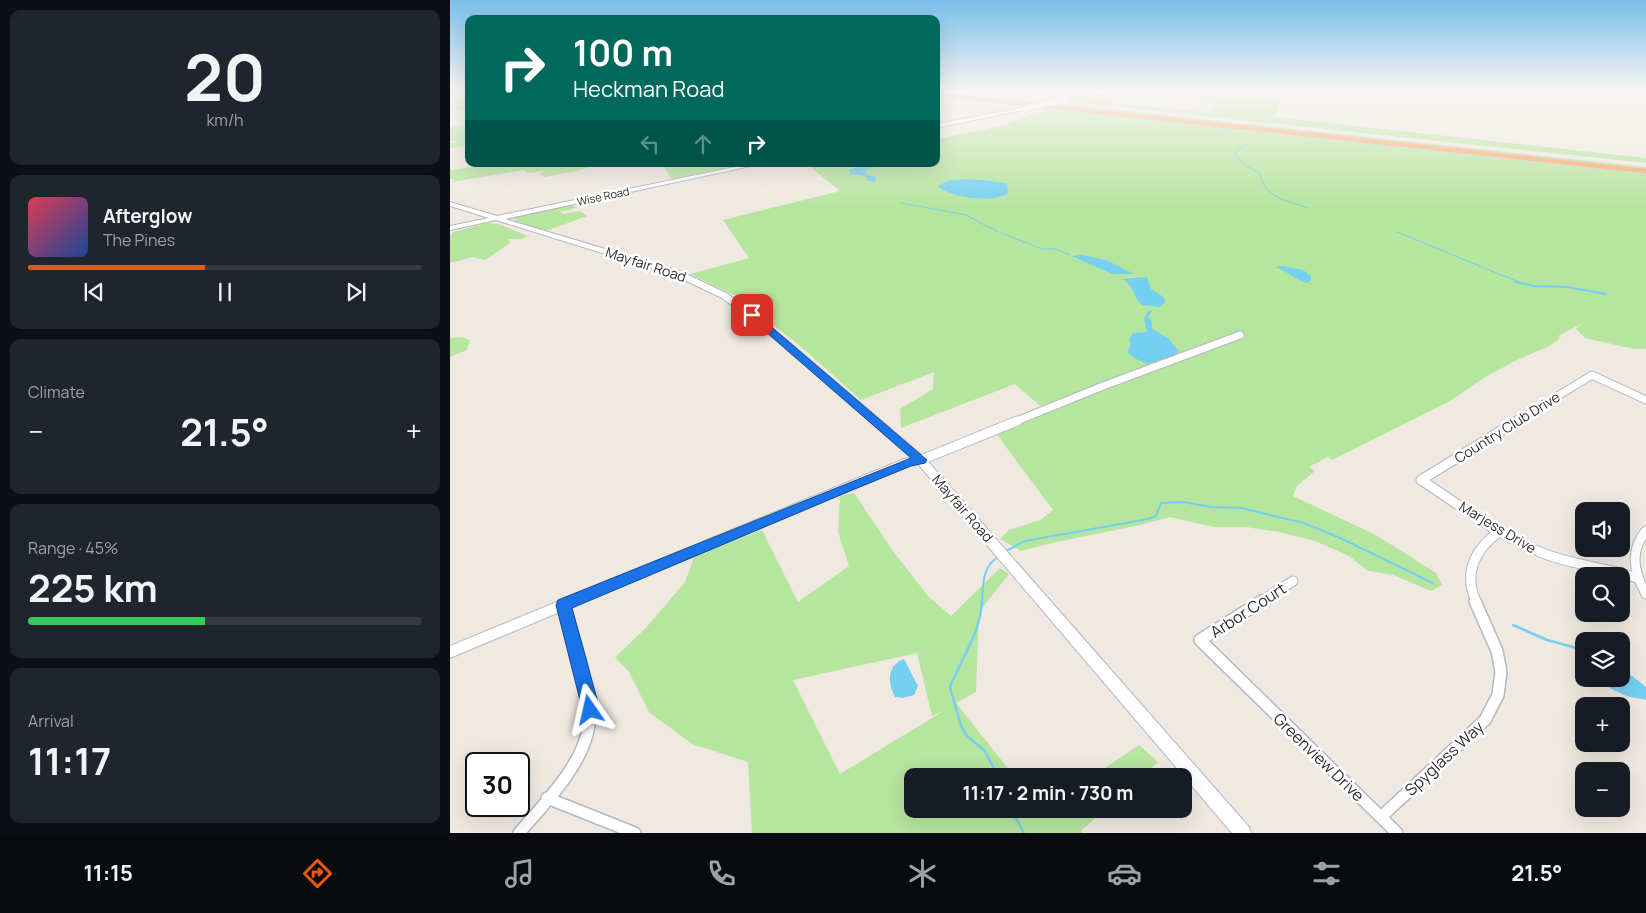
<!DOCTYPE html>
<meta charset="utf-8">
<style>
body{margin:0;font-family:Manrope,sans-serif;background:#20242c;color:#f1f3f6;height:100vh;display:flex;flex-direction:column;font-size:19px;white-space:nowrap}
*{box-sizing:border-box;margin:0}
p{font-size:16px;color:#9ea1a6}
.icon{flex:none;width:28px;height:28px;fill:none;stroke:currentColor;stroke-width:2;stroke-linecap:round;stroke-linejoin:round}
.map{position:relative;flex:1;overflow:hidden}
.details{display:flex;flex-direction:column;gap:10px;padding:10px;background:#0d0f14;width:450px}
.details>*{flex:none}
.guide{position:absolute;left:15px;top:15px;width:475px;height:152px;border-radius:10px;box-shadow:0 5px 20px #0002;background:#00695c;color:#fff;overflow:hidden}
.controls{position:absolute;left:1125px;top:502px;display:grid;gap:10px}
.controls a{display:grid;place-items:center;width:55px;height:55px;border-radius:10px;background:#171b24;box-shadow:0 5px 20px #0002;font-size:25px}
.speed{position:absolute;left:15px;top:752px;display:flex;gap:10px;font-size:25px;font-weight:700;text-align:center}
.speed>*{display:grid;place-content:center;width:65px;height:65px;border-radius:50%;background:#171b24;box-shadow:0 5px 20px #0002;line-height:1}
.speed .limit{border:2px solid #111;border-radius:8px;background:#fff;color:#111}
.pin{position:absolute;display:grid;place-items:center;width:42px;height:42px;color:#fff;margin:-21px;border-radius:10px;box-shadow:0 2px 8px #0006}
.me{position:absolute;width:55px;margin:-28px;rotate:349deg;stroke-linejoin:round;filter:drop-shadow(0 0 4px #0008)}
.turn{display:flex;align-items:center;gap:18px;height:105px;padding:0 25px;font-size:22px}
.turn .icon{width:65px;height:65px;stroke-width:2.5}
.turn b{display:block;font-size:35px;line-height:42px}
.lanes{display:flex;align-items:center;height:48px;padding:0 25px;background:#0003;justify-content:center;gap:25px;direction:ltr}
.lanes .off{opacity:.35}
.big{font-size:38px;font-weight:700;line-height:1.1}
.details .tile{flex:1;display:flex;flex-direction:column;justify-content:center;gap:8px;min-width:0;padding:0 18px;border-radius:10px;background:#20242c}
.details .dial{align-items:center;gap:0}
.dial b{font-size:65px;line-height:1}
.song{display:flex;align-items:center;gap:15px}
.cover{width:60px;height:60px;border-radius:8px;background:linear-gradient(135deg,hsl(350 70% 55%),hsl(220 70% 35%))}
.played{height:5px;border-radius:2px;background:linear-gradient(90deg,#ea580c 45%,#363941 45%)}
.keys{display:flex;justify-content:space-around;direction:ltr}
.heat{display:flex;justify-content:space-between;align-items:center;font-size:28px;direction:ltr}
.charge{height:8px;border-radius:4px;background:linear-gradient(90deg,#34c759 45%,#363941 0)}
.trip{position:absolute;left:454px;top:768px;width:288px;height:50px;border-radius:10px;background:#171b24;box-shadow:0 5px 20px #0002;font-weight:700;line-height:50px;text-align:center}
.tabs{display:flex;height:80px;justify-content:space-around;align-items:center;background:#090b0e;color:#9ea1a6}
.tabs .icon{width:35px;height:35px}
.tabs .selected{color:#ea580c}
.tabs b{font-size:22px;color:#f1f3f6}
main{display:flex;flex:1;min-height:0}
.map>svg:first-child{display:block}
.green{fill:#b6e59e;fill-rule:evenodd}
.water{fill:#75cff0}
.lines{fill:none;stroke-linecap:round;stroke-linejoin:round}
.stream-far2{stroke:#75cff0;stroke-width:1}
.stream-far1{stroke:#75cff0;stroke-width:2}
.stream{stroke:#75cff0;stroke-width:2.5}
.street-far2-casing{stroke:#b4b7c1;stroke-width:9}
.street-far1-casing{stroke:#b4b7c1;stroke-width:11}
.street-casing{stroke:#b4b7c1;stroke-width:14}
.secondary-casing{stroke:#b4b7c1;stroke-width:2}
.highway-casing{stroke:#c9c9c9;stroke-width:2}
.street-far2{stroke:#fff;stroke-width:7}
.street-far1{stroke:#fff;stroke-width:9}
.street{stroke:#fff;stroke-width:11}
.secondary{fill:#fff;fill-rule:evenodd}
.highway{fill:#ffa35c;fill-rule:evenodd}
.secondary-bridge-casing{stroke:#b4b7c1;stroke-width:7;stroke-linecap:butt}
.secondary-bridge{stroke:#fff;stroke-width:5.5}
.route{fill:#1a73e8;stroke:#114b97}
.labels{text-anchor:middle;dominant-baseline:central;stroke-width:5;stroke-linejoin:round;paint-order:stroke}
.far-street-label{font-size:11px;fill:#2e2e2e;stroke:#fff}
.street-label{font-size:14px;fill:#2e2e2e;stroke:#fff}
.near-street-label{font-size:16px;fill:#2e2e2e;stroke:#fff}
</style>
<main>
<section class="details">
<div class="tile dial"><b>20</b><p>km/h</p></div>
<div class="tile">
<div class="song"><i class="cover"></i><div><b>Afterglow</b><p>The Pines</p></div></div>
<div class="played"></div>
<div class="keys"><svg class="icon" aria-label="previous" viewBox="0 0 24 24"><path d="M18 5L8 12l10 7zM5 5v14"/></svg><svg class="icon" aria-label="pause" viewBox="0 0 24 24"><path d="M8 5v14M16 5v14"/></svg><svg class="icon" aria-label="next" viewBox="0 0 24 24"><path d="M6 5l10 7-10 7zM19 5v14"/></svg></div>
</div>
<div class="tile"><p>Climate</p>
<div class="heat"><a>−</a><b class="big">21.5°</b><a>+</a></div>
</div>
<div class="tile"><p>Range · 45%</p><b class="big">225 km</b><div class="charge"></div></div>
<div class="tile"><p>Arrival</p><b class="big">11:17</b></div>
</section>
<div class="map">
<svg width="1196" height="833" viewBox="0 0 1196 833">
<rect width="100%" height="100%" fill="#efe9e1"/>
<g class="green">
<polygon points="0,91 19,91 19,145 0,148 0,143 11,142 0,141 0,128 16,124 15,110 0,112"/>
<polygon points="664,91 676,91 634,99 651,102 754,112 760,110 766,105 765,103 728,91 782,91 831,102 825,117 1196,158 1196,163 614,101"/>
<polygon points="603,103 1196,167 1196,169 598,104"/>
<polygon points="586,107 1196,173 1196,349 1184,349 1135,338 1126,329 1133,323 1108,336 1111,338 1099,346 1065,361 1035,377 1000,401 882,460 878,457 859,467 865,471 847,486 843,496 926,535 986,573 992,585 981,591 943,575 918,571 899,556 865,541 829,532 796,527 764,527 720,517 690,525 602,543 571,551 550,539 559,530 590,520 603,510 545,432 640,388 590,406 565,384 451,428 450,409 483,389 484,372 411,400 349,345 286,296 240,274 299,258 273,220 390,191 359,166 370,164 486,164 486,139 556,125 592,111 578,108"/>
<polygon points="40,164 152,164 144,165 131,170 95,177 89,174 95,171 79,173 74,170 2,182 5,179 0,179 0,170"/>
<polygon points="218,164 300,164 222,180 214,166"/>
<polygon points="117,205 126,207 120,210 109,211 113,214 130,211 137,216 96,231 66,221 64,217 73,213"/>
<polygon points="37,223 48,224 78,236 72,239 58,239 60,243 35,260 23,257 0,263 0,237 3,232"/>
<polygon points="12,337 20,340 17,350 0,357 0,338"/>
<path d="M 404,493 L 443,551 L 478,596 L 501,616 L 550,568 L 559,574 L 529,612 L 526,692 L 506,703 L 564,776 L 462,776 L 462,809 L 656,809 L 632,830 L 632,833 L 302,833 L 298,762 L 242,744 L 199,712 L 179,672 L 165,657 L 195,629 L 235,582 L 245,555 L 312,530 L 348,602 L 399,566 L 388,532 L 390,496 ZM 467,653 L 482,716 L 495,710 L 390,774 L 343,680 Z"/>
<polygon points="689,745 708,762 692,776 643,776"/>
</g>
<g class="water">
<polygon points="416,164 431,164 415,171 416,174 426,177 425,181 419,181 415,176 400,174 399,170"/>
<path d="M 532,180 L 557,183 L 558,193 C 545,204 501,197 488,187 C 496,177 520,180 532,180 Z"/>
<polygon points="632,255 656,260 684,274 662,274 622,256"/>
<path d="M 832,266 L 853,270 L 861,276 L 861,280 L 857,283 C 848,282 836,270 825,267 Z"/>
<path d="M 697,277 L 701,289 L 712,296 L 716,301 L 710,307 L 692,305 C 681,295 687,288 672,279 Z"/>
<polygon points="701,310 702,311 698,317 702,322 702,329 718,338 729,351 725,355 697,364 684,358 677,352 681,345 679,339 683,333 697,332 694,319 698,311"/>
<path d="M 454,659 L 468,686 L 464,695 L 453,698 L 445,697 C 438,683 436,666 454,659 Z"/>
<polygon points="1171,667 1196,687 1196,700 1176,696 1142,679 1171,679"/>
</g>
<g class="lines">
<g class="stream-far2">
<path d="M 795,146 L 788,149 L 785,155 L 795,165 L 810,173 C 813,197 839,202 859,208"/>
<polyline points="451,203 516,215 548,232"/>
<polyline points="947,232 1071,283"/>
<polyline points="551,233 592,249 606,249 620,255"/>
</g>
<g class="stream-far1">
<polyline points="1065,282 1085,286 1117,287 1156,294"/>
<polyline points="556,551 575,541 698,519 706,516 711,503 733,502 761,507 791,508 854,523 888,537 983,583"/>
<path d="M 532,602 C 533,585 532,567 548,557"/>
</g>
<g class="stream">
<path d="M 532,601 C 530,634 512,657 500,687 L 511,726 L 517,736 L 535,751 L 548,776"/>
<polyline points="1063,625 1097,640 1134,650"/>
<polyline points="561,809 574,833"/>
</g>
<g class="street-far2-casing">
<g id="street-far2">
<polyline points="564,422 653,386 790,335"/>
<polyline points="1065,422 1142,375 1196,400"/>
</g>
</g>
<g class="street-far1-casing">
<g id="street-far1">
<path d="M 1067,421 L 971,480 C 1010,505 1047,535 1090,552 C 1121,565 1155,567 1187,578"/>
<polyline points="471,460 567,421"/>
<path d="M 1196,531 C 1179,551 1184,573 1196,594"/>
<polyline points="810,602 843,581"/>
<path d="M 1026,602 C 1013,572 1025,549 1050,531"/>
</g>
</g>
<g class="street-casing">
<g id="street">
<polyline points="812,601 750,640 947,833"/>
<polyline points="97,798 185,833"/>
<polyline points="931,817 1035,720 1048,695 1051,672 1047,651 1025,601"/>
<path d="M 69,833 C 94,804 134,764 139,725 C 143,693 123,637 114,605"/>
</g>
</g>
<g class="secondary-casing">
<g id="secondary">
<polygon points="653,91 661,91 614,101 612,100"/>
<polygon points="576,107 578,109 486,128 486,124"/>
<polygon points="300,164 310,164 55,219 232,272 276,293 305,313 475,458 799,827 801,833 782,833 468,464 460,465 0,658 0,646 454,459 462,458 299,317 270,297 226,276 46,220 0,230 0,226 39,218 0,206 0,202 47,216"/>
</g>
</g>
<g class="highway-casing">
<polygon id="highway" points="486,92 1196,169 1196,173 486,96"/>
</g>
<use href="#street-far2" class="street-far2"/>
<use href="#street-far1" class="street-far1"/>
<use href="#street" class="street"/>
<use href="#secondary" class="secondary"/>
<use href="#highway" class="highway"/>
<g class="secondary-bridge-casing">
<polyline id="secondary-bridge" points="576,108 614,100"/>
</g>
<use href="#secondary-bridge" class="secondary-bridge"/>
</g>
<linearGradient id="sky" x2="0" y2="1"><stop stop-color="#7abfeb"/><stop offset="0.44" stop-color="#f8f5f2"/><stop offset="1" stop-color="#f8f5f2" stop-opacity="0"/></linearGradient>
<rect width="1196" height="207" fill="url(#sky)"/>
<polygon class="route" points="299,313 305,313 477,460 475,463 461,466 400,491 122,608 147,699 148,710 146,716 140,718 134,716 106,605 108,600 461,458 299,317"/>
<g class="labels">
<g class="far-street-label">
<text transform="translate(153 196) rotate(-12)">Wise Road</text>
</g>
<g class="street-label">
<text transform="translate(196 264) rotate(18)">Mayfair Road</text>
<text transform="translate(1057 427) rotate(-32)">Country Club Drive</text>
<text transform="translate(513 508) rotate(49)">Mayfair Road</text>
<text transform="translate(1048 527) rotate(31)">Marjess Drive</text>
</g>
<g class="near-street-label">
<text transform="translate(798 610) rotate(-33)">Arbor Court</text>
<text transform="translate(869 757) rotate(44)">Greenview Drive</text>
<text transform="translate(994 758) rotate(-43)">Spyglass Way</text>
</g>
</g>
</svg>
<div class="controls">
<a><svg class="icon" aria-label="sound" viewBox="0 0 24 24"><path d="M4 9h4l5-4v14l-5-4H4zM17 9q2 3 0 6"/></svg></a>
<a><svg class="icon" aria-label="search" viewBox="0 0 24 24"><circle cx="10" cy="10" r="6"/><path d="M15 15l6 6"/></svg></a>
<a><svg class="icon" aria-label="layers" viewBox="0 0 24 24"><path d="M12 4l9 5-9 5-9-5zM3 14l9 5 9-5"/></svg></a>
<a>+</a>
<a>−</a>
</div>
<div class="speed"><div class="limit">30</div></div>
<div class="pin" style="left:302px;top:315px;background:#d93025"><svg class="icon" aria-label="arrive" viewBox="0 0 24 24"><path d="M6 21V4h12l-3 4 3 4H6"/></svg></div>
<svg class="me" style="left:140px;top:710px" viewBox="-20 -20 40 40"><path d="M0-17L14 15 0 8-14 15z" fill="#1a73e8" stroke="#fff" stroke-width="4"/></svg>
<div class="trip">11:17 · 2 min · 730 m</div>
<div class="guide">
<div class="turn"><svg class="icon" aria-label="right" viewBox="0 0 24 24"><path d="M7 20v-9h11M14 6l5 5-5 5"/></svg><div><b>100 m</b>Heckman Road</div></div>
<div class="lanes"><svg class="icon off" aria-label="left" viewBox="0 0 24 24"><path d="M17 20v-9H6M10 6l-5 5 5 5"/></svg><svg class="icon off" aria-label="ahead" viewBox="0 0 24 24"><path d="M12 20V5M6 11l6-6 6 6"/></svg><svg class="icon" aria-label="right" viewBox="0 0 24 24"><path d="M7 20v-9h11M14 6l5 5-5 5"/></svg></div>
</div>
</div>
</main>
<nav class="tabs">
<b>11:15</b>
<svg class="icon selected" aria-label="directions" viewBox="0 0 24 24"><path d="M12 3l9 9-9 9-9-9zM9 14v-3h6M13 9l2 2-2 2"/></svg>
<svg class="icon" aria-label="music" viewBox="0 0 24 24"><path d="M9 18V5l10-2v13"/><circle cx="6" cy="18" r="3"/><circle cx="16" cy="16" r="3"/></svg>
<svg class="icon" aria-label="phone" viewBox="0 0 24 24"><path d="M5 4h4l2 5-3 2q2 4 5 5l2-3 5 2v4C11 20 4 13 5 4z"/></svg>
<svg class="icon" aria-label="climate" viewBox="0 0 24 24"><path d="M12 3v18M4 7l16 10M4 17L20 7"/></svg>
<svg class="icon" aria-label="car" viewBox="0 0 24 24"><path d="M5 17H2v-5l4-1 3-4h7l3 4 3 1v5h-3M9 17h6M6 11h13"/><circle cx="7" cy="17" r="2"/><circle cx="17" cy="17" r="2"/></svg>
<svg class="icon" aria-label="filters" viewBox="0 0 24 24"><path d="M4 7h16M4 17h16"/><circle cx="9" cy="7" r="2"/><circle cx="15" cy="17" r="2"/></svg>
<b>21.5°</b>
</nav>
